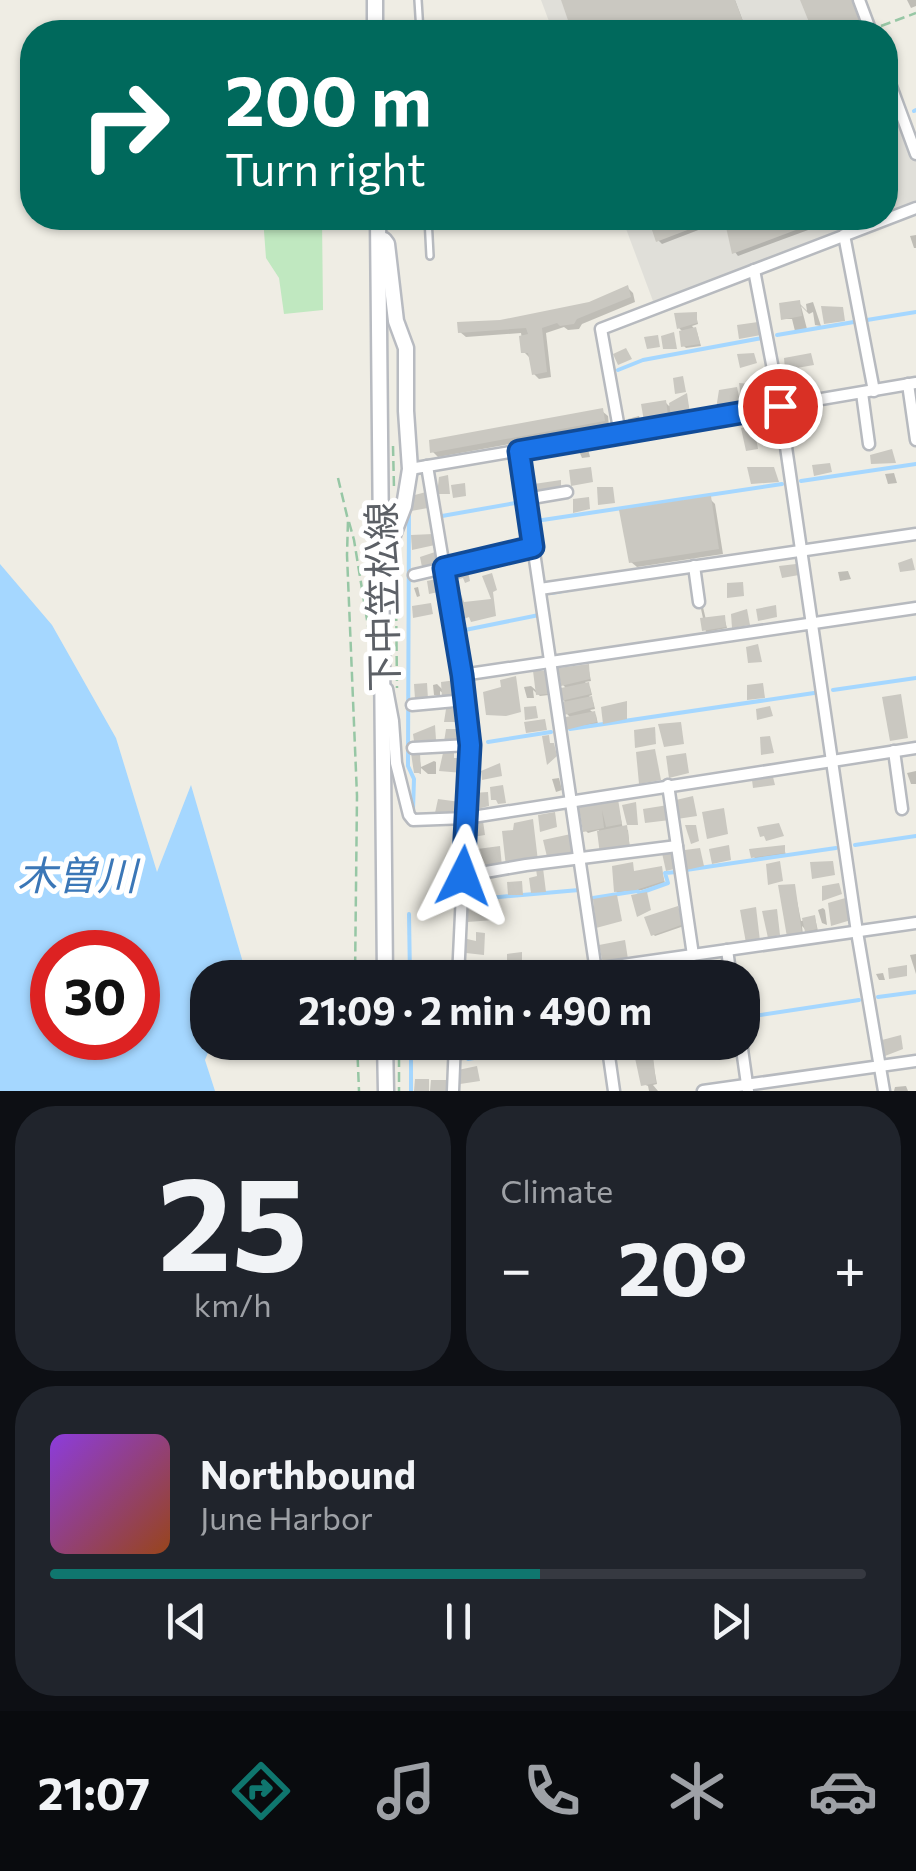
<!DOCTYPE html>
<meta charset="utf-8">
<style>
body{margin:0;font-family:Commissioner,"Noto Sans JP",sans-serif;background:#20242c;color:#f1f3f6;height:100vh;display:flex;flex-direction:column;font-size:38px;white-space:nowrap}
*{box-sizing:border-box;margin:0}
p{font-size:32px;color:#9ea1a6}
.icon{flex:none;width:55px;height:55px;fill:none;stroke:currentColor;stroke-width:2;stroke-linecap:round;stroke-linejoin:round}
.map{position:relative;height:1091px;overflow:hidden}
.panel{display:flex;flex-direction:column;gap:15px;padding:15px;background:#0d0f14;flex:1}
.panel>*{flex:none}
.banner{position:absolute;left:20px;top:20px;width:878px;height:210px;border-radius:40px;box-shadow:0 2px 8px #0004;background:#00695c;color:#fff;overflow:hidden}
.speed{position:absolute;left:30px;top:930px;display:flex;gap:20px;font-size:50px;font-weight:700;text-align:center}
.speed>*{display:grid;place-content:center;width:130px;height:130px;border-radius:50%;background:#171b24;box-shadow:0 2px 8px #0004;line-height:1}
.speed .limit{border:15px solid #d22;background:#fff;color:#111}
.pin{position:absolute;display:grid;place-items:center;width:85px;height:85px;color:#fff;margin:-42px;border:5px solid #fff;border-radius:50%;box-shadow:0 2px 10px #0007}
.me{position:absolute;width:110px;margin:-55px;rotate:3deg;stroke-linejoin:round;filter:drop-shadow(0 0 8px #0008)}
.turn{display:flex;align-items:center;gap:35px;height:210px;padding:0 40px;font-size:45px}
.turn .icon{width:130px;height:130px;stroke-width:2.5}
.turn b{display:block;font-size:70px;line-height:85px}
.big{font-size:75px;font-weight:700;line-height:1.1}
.panel .tile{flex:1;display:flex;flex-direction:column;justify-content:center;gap:15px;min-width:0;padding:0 35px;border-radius:40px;background:#20242c}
.panel .dial{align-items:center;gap:0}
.dial b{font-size:130px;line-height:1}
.song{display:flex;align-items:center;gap:30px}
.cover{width:120px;height:120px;border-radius:15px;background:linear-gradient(135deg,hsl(270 70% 55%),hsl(20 70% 35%))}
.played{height:10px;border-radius:5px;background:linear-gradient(90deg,#0f766e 60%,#363941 60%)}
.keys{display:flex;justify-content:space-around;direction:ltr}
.heat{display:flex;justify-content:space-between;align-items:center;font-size:55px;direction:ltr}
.panel .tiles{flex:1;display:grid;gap:15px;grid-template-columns:1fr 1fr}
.tile:last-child{grid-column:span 2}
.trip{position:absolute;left:190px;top:960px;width:570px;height:100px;border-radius:40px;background:#171b24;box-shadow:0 2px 8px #0004;font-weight:700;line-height:100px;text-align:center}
.menu{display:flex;height:160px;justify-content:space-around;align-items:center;background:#090b0e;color:#9ea1a6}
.menu .icon{width:70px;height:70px}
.menu .current{color:#0f766e}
.menu b{font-size:45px;color:#f1f3f6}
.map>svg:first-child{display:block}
.industrial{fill:#e0dfd9}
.green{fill:#c0e8c0}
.water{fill:#a5d7ff;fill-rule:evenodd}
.shadow{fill:#0003}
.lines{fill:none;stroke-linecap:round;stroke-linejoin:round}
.stream{stroke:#a5d7ff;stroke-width:4}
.building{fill:#cac8c1}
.lane-casing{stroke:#b7babf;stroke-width:10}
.street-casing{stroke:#b7babf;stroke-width:15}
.secondary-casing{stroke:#b8bbc1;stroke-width:19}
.path{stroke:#97c7a5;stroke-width:2.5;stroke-dasharray:10 5;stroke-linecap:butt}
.lane{stroke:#fff;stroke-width:5}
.street{stroke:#fff;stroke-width:10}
.secondary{stroke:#fff;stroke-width:14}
.route-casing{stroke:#114b97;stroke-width:25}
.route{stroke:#1a73e8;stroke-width:18}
.labels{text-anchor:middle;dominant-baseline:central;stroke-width:10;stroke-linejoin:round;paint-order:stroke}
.street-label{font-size:38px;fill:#5c6066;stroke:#fff}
.water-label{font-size:40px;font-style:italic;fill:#3b77b7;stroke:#fff}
</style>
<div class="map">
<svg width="916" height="1091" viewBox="0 0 916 1091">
<rect width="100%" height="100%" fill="#efede4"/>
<g class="industrial">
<polygon points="541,0 856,0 868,32 553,32"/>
<polygon points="885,78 916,162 916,204 885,215"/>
<polygon points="622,218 879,218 653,301"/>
</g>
<polygon class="green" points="263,218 322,218 323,310 284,314 279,278 266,258"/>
<path class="water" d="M 0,564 L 52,625 L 116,738 L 157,872 L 191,785 L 244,966 L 239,977 L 208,978 L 208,1042 L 212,1043 L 205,1060 L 215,1091 L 0,1091 ZM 52,952 L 138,952 L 138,1038 L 52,1038 Z"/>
<g class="shadow">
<polygon points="564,0 735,0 747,32 575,32"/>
<polygon points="803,0 856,0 865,23 843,32 816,32"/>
<polygon points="907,0 916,0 916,6 911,8"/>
<polygon points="637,218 816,218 819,226 738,256 735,252 727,219 662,244 658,240 650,218 641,221"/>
<polygon points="916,235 916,248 914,248 910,236"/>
<polygon points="628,288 633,293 635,302 582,324 579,329 568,330 564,327 546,333 551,377 539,379 534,374 529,357 524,352 521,333 466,337 460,332 590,305"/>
<polygon points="813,302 821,326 815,325 813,312 809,314 801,306 807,329 795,331 792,319 784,319 799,303 807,311 806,304"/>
<polygon points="696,315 698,324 692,326 697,332 701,346 686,348 684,346 684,333 679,328"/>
<polygon points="686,396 691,416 675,418 672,416 648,422 646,420 665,402 669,406"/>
<polygon points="602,411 608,416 609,426 438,457 433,452"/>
<polygon points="639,416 642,425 630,428 628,419"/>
<polygon points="588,449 590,457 582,458 579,451"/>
<polygon points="894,473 897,483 888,484 885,474"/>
<polygon points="710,499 715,504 723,554 637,567 631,562"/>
<polygon points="848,571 851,579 840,581 838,572"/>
<polygon points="418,587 420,596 417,597 414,588"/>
<polygon points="443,606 446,616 442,617 439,608"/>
<polygon points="703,607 706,620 724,617 727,628 706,632 701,609"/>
<polygon points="588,666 591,681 585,682 590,687 592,695 589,696 593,701 595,709 590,710 596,715 598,724 570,730 569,729 571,718 567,714 564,700 567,689 563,685"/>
<polygon points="544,674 549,695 540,696 533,690 534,698 527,698 524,687 531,686 538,692"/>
<polygon points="455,683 459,694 449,697 440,691 440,696 434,695 433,685 437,684 444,691"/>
<polygon points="419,755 421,767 434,761 436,762 436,774 428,774 421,768 421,774 416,772"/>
<polygon points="916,771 916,784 911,784 907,773"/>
<polygon points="559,778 562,790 556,792 552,779"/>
<polygon points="617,801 623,829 628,830 630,851 602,853 599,830 588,833 586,831 581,806"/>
<polygon points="784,848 786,855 756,859 754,857"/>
<polygon points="632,865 634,873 661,869 665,883 642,890 618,893 616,891"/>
<polygon points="794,886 801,921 815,918 818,931 809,933 802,926 803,935 792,937"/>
<polygon points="823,908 825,910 827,925 822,923 818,910"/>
<polygon points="679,911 684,926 655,936 653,934"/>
<polygon points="916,954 916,974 910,955"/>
<polygon points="644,968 648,978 635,978 634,970"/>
<polygon points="883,973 885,980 879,980 876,974"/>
<polygon points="652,1057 657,1084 653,1085 658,1091 649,1091 648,1086 643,1084"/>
<polygon points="906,1086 908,1091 894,1091 895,1087"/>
</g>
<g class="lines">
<g class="stream">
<polyline points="914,111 916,110"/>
<polyline points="867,320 916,312"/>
<polyline points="777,335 854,322"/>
<polyline points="618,370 643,360 762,338"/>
<polyline points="801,481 916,464"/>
<polyline points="409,506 408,766 414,779 413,810"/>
<polyline points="442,516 521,502"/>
<polyline points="536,521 782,484"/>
<polyline points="551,593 585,587"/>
<polyline points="460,631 539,615"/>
<polyline points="833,690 916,678"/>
<polyline points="570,729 814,693"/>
<polyline points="488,742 551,732"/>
<polyline points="855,845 916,836"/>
<polyline points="686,870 836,848"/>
<polyline points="593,898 637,891 640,893 668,883 665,873 677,872"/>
<polyline points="466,900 579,890 580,900"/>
<polyline points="409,914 410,978"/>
<polyline points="878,997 916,992"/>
<polyline points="747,1017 859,1000"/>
<polyline points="411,1042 411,1091"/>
<polyline points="468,1059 571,1042"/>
</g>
</g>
<g class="building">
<polygon points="561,0 735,0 747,32 572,32"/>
<polygon points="800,0 856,0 863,20 832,32 813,32"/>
<polygon points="648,218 719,218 656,242"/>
<polygon points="724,218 815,218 817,222 732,254"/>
<polygon points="628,285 631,297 577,319 574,324 560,326 557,323 542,328 547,372 532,375 528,353 521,353 519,336 528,334 526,328 458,333 457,322 500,320 589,302"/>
<polygon points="800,300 802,316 781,320 779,303"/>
<polygon points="821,306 843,307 845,321 824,324"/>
<polygon points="697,312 697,323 677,329 674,313"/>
<polygon points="758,322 761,335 739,339 737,325"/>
<polygon points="696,327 700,344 681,347 679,331"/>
<polygon points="674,332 677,349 663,349 661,336"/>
<polygon points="658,335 660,347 647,349 644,337"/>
<polygon points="626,348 632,359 618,365 613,354"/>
<polygon points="754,353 757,363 740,368 737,354"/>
<polygon points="811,353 814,365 785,370 784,358"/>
<polygon points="683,376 686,392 675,394 673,378"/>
<polygon points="739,383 765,385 768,399 742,403"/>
<polygon points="737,387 740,401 716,409 719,390"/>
<polygon points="687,393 690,414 671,418 669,403"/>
<polygon points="666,400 668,415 644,421 641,404"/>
<polygon points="603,408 605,421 430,453 429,440"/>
<polygon points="754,425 758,449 746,451 741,428"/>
<polygon points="892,449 896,463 871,464 870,455"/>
<polygon points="830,463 832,472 814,476 812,465"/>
<polygon points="591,467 593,482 571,486 569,470"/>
<polygon points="747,467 774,467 779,482 751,484"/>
<polygon points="448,475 450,494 437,494 439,477"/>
<polygon points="561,480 561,489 535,492 534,484"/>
<polygon points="465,483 466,496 453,498 451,485"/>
<polygon points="597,487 613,487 615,503 598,505"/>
<polygon points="426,492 428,508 411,511 411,496"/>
<polygon points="711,496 719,549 629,563 619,510"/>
<polygon points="589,497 590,509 573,513 573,499"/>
<polygon points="433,534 435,545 412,550 411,535"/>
<polygon points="435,552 437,564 422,567 420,557"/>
<polygon points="912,558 915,570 900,572 898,563"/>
<polygon points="796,564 799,575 782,578 779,566"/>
<polygon points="467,567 470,581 465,583 463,578 451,581 449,571"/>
<polygon points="492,573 497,590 493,592 496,616 471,622 469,617 459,621 454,593 460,592 464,602 491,599 482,576"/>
<polygon points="441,578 443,591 429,594 427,581"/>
<polygon points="743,582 744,596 727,598 727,583"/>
<polygon points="431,603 433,614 413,618 412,606"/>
<polygon points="776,605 777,617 758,621 756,609"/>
<polygon points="747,609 750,625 732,628 731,614"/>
<polygon points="725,615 726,627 702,631 700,618"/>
<polygon points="758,644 762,662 748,663 746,647"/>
<polygon points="589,664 590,679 561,686 558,668"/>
<polygon points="533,671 545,671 548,694 536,695"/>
<polygon points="516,676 521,712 506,716 486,715 483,692 501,687 500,680"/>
<polygon points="456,680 459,693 442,697 441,682"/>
<polygon points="589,682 591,694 561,701 561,688"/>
<polygon points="427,683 428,699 415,699 414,684"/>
<polygon points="763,683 765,698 747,700 747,685"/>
<polygon points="901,694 908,738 890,741 882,697"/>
<polygon points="592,696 594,707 564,715 563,702"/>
<polygon points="627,701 627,719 603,724 601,707"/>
<polygon points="536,706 538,718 525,720 524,707"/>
<polygon points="770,706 773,716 757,720 756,709"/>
<polygon points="446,709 461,709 462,722 444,722"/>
<polygon points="595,711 597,722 566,730 566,717"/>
<polygon points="545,719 547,730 526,733 524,722"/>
<polygon points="681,722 684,744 664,747 658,724"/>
<polygon points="435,725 436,740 414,741 413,734"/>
<polygon points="655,727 656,744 635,748 634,730"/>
<polygon points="446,729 462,729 463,741 444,742"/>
<polygon points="549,735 550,743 554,743 557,756 547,765 542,736"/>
<polygon points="770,736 774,753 761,755 760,737"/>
<polygon points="655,749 661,780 639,784 636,752"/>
<polygon points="411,753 420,753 421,773 414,773"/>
<polygon points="443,753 454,753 454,758 467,758 463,773 439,771"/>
<polygon points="686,753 689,773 669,778 666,756"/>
<polygon points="500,763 502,776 482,780 481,771"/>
<polygon points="773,777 775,785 753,788 752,780"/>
<polygon points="503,785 506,803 498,804 496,800 491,800 490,787"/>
<polygon points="488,792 489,806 473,810 472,793"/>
<polygon points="693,796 697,816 677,819 676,800"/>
<polygon points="438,799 460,802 459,812 435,813"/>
<polygon points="618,799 622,824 606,827 602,810 604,828 583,832 578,804"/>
<polygon points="636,802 638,825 627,825 622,805"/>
<polygon points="668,805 670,820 645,823 643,809"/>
<polygon points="724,808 728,834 707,839 702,812"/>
<polygon points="555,812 557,827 540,832 538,815"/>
<polygon points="533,819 538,861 506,867 502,831 513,830 514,823"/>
<polygon points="483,821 485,835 473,837 471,822"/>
<polygon points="779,823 784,836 766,841 764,836 760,837 757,827"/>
<polygon points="627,825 630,849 600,854 597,831"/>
<polygon points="685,825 696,825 699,841 691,844"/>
<polygon points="571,834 574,857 548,861 543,840"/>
<polygon points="729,845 731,860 712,864 709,849"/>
<polygon points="785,845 785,853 751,858 749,849"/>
<polygon points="500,846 502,866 470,872 470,850"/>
<polygon points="700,848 704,866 686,870 685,850"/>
<polygon points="675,851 678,868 666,871 662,853"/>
<polygon points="780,861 783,881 768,885 766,864"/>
<polygon points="833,861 835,875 812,879 810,862"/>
<polygon points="633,862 634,871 662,866 664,881 636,890 614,892 612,866"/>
<polygon points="543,868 546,892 531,893 529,878 537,876 536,869"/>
<polygon points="489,875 490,887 470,889 469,877"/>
<polygon points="522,881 523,895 508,895 507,882"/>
<polygon points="839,883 842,894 822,901 822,886"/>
<polygon points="795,884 802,934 787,937 778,885"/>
<polygon points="647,892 651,910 637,917 631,895"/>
<polygon points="617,895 622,921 596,928 593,899"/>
<polygon points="849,897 851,920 831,926 828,903"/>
<polygon points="493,901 494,920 467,922 466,905"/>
<polygon points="678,906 684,924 651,936 644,917"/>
<polygon points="756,907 760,941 746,943 740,910"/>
<polygon points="777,909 780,935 768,938 762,911"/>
<polygon points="815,915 817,929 805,932 802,918"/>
<polygon points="476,932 485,933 484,955 466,953 467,939 476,941"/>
<polygon points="625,940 628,959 603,964 599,945"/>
<polygon points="522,952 522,978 486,978 485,963 507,963 507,954"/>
<polygon points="465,962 485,963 484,978 464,978"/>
<polygon points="907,965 907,976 889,979 888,968"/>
<polygon points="901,1035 903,1049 885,1056 882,1040"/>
<polygon points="493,1042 494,1054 459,1061 459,1043"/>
<polygon points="653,1055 656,1083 641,1086 635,1058"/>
<polygon points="477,1066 480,1081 460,1084 458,1070"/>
<polygon points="415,1079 429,1079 429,1091 414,1091"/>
<polygon points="431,1080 446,1080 447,1091 430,1091"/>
</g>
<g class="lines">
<g class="lane-casing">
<g id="lane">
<polyline points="418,0 420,32"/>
<polyline points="428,218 430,256"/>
</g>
</g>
<g class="street-casing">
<g id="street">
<polyline points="859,0 871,32"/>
<polyline points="885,70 916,154"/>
<polyline points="844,235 874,391"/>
<polyline points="754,270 780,406 857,932 884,1091"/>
<polyline points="908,384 916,440"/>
<polyline points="862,393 869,444"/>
<polyline points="620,434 601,329 916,208"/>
<polyline points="519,451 597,978"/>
<polyline points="427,466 462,675 469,745 458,978"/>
<polyline points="410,469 916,383"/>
<polyline points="526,499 567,492"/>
<polyline points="694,566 699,602"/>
<polyline points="414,575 533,547"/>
<polyline points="540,589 916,534"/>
<polyline points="462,675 916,608"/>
<polyline points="387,689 393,721 396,763 409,815 413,820 466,818 916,748"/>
<polyline points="412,705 466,700"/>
<polyline points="413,748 469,745"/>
<polyline points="894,751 902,809"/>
<polyline points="668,785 693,955"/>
<polyline points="463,876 526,865 677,846"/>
<polyline points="727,950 731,978"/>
<polyline points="563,978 595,969 916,923"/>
<polyline points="607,1042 614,1091"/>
<polyline points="741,1042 748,1091"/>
<polyline points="453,1091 455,1042"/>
<polyline points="703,1091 916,1061"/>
</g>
</g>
<g class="secondary-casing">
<g id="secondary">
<polyline points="375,32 375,0"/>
<polyline points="378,218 385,978"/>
<polyline points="384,240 387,244 396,321 406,348 406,411 410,469 404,506 391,540 388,587"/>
<polyline points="385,1042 386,1091"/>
</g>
</g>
<g class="path">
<polyline points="881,26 916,13"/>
<polyline points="393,446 394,488"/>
<polyline points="338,478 348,520 347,555 357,796 355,978"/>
<polyline points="349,522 354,540 369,632"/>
<polyline points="396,596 397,688"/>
<polyline points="357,1042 359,1091"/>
<polyline points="399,1042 399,1091"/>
</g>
<use href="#lane" class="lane"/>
<use href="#street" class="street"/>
<use href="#secondary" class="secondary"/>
</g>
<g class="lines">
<g class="route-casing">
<polyline id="route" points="463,876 470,745 462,675 444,568 533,547 519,451 780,406"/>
</g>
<use href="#route" class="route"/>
</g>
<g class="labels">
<g class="street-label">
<text transform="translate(381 597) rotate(-91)">下中笠松線</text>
</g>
<g class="water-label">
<text x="77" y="873">木曽川</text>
</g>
</g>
</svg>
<div class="speed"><div class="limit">30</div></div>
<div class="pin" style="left:780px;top:406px;background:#d93025"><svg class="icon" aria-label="arrive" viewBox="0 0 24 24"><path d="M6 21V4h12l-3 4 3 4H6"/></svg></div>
<svg class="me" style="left:463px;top:876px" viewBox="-20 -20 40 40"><path d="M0-17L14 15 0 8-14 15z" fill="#1a73e8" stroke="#fff" stroke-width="4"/></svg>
<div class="trip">21:09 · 2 min · 490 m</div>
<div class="banner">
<div class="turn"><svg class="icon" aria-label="right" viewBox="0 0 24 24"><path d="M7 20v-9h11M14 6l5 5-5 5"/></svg><div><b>200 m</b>Turn right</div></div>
</div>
</div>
<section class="panel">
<div class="tiles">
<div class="tile dial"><b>25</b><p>km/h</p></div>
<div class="tile"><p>Climate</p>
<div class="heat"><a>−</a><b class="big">20°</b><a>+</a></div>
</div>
<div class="tile">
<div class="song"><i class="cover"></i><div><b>Northbound</b><p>June Harbor</p></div></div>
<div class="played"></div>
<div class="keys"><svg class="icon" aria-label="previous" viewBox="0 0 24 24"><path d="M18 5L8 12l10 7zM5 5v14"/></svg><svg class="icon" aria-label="pause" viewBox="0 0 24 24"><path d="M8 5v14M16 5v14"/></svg><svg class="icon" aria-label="next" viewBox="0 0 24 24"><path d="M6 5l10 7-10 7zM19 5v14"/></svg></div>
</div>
</div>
</section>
<nav class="menu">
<b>21:07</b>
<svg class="icon current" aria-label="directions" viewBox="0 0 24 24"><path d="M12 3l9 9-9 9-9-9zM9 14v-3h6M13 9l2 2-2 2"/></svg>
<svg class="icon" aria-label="music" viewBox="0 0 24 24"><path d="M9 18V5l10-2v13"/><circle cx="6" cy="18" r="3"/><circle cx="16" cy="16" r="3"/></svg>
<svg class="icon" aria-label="phone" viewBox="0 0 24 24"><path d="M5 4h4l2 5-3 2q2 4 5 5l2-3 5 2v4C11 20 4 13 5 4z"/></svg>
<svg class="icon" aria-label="climate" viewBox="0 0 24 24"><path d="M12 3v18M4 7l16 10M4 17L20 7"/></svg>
<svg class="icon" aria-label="car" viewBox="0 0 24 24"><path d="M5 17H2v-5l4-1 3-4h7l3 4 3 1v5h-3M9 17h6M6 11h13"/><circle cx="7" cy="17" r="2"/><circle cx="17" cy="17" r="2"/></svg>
</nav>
